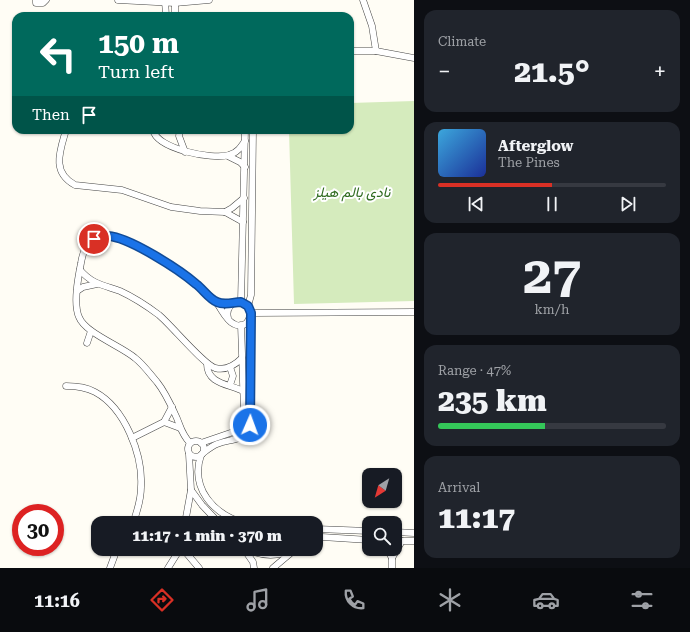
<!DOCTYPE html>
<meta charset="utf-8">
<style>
body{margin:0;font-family:"Roboto Serif",Vazirmatn,serif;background:#20242c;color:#f1f3f6;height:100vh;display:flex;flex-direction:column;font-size:15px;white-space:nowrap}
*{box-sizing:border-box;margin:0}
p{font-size:13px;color:#9ea1a6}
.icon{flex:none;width:22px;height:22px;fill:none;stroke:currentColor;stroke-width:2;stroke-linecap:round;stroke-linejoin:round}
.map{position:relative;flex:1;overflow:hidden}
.details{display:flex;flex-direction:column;gap:10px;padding:10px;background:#0d0f14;width:276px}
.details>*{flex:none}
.banner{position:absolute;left:12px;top:12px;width:342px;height:122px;border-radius:12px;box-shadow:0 1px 3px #0004;background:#00695c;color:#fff;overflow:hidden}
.needle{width:26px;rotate:217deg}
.fabs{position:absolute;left:362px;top:468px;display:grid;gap:8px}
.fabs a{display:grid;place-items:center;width:40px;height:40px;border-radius:8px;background:#171b24;box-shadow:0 1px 3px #0004;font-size:20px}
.speed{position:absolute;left:12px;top:504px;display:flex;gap:8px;font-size:20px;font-weight:700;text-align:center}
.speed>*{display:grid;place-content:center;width:52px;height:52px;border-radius:50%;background:#171b24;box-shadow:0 1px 3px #0004;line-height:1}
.speed .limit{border:6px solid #d22;background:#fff;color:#111}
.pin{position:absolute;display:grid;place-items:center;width:34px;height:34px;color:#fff;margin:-17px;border:2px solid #fff;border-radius:50%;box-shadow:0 1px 4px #0007}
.me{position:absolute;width:44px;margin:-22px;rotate:2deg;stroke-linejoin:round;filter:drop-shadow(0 0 3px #0008)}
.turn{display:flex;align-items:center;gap:14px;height:84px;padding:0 20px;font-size:18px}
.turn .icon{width:52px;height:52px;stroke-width:2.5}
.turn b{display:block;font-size:28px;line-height:34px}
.then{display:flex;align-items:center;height:38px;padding:0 20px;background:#0003;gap:8px;font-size:15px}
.big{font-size:30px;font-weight:800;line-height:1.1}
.details .card{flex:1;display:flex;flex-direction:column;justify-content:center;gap:6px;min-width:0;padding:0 14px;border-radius:12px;background:#20242c}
.details .dial{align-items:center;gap:0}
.dial b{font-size:52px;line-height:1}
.song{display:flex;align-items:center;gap:12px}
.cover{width:48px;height:48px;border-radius:6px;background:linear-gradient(135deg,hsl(200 70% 55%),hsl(230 70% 35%))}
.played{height:4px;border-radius:2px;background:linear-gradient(90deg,#d93025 50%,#363941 50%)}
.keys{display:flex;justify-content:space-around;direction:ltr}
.heat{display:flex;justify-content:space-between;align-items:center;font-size:22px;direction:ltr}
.charge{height:6px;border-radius:3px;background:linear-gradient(90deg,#34c759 47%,#363941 0)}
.trip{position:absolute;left:91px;top:516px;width:232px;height:40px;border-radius:12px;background:#171b24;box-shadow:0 1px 3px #0004;font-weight:800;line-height:40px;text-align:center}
.dock{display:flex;height:64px;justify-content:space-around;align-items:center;background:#090b0e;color:#9ea1a6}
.dock .icon{width:28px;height:28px}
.dock .on{color:#d93025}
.dock b{font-size:18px;color:#f1f3f6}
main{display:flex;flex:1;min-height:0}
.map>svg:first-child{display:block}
.green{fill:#d5ebbd}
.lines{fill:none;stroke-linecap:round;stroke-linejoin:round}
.minor-casing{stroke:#444;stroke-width:7}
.minor{stroke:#fff;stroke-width:6}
.route-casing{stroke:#114b97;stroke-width:10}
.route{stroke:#1a73e8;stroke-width:7}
.labels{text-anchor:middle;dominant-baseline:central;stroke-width:4;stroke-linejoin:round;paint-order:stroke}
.park-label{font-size:14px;font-style:italic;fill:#2f6b1f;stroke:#fff}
</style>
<main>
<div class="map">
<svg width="414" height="568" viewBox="0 0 414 568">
<rect width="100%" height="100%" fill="#fffdf5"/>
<polygon class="green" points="414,101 414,301 294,304 289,130 350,130 350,103"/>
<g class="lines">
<g class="minor-casing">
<g id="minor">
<polyline points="36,0 36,3 43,3 46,0"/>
<polyline points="118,0 175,3 209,0"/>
<polyline points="165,0 166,16"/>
<polyline points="175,0 175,16"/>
<polyline points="363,0 372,26 376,51"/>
<polyline points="350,51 376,51 414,58"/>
<path d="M 66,130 C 60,151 51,172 75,185 L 122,190 L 171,207 L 200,211 L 225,212 L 243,222"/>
<path d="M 153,130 C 157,149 212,160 229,155 C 237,153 241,147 245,141"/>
<polyline points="180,130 179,136 185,152"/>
<polyline points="228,156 240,162 245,167"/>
<polyline points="225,212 232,208 244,198"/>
<path d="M 80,270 C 92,284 103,285 120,291 C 133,297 147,306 159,315 C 172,326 203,364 215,368 C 226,371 235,365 242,358"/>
<polyline points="77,291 83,287 97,284"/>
<polyline points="216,302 232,304"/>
<polyline points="241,302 245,130"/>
<polyline points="248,306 251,295 253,130"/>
<polyline points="251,313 414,312"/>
<polyline points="87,343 91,331"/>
<path d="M 207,364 C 207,384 229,384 243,391"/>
<polyline points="230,385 233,376 230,367"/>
<path d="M 66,386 C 76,386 86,387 95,392 C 125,408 143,455 141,487 C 141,500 137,512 133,523"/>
<polyline points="164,422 180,428"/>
<polyline points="132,438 164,422 172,407"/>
<circle cx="196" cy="449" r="8"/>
<path d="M 190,443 C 180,432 181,426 175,414 C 170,403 165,392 157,382 C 150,374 143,364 135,358 C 121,346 85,333 79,317 C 73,304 78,278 81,263 C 83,251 87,239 101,236 C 126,230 197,282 215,301 C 221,307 225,320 234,324 C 247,331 256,314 245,303 L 236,302 C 229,305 226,310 228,318"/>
<polyline points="201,443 236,431 243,424 244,410 241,325"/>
<path d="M 203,453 C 207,450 212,446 217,444 C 232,438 242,443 250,425 L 250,318"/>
<polyline points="189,454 191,490 202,505 219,523"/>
<path d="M 201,455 C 190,488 213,514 244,523"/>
<polyline points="185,523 191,490"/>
<polyline points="316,529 369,531"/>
<polyline points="395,532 414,533"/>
<polyline points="316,538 322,537 369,540"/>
<polyline points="395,541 414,541"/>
<polyline points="183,549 199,568"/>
<polyline points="244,549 253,562 254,568"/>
<path d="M 247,549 C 263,557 278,557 294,549"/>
<polyline points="387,549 392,558"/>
<polyline points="110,568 117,549"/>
<polyline points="168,568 180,549"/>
<polyline points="273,568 292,552"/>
<polyline points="392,568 392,558 402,541"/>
</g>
</g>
<use href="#minor" class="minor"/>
</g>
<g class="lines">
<g class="route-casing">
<path id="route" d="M 94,239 C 98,237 103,235 108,236 C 129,237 180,270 196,284 C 203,289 209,299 217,302 C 225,306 233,302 241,302 L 248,306 L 251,313 L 250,425"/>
</g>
<use href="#route" class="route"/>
</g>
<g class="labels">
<g class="park-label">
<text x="352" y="192">نادى بالم هيلز</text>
</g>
</g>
</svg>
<div class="fabs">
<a><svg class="needle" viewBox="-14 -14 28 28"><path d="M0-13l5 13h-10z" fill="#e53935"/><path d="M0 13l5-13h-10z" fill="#9ea1a6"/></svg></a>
<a><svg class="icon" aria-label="search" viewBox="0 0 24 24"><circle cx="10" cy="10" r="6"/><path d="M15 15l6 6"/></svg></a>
</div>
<div class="speed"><div class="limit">30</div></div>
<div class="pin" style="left:94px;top:239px;background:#d93025"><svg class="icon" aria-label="arrive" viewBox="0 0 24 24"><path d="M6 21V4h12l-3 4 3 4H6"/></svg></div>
<svg class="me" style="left:250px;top:425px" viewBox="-20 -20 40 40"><circle r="17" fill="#1a73e8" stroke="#fff" stroke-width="3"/><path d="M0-11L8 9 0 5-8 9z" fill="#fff"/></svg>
<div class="trip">11:17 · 1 min · 370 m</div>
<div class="banner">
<div class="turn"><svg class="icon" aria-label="left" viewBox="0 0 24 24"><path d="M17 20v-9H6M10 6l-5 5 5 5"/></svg><div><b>150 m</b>Turn left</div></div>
<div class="then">Then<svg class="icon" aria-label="arrive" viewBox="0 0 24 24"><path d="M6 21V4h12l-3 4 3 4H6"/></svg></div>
</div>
</div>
<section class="details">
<div class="card"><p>Climate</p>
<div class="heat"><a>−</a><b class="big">21.5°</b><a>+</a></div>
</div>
<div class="card">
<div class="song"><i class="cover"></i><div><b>Afterglow</b><p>The Pines</p></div></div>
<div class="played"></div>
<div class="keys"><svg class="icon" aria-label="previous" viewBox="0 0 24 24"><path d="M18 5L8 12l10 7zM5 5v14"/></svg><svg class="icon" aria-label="pause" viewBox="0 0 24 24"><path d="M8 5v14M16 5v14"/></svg><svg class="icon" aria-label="next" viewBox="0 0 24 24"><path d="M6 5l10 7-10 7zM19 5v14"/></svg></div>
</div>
<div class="card dial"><b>27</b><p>km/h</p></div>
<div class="card"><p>Range · 47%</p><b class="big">235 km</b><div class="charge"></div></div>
<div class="card"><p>Arrival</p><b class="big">11:17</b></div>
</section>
</main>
<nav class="dock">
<b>11:16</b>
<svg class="icon on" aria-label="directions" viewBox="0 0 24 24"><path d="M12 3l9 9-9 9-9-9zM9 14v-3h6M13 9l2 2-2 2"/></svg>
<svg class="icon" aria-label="music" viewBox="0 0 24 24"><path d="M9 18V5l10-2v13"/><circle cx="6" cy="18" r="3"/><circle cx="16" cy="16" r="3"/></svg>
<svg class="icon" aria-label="phone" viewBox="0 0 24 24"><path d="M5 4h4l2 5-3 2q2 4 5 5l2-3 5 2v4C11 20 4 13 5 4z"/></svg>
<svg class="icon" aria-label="climate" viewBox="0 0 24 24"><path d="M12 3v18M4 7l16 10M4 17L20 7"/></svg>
<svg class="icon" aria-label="car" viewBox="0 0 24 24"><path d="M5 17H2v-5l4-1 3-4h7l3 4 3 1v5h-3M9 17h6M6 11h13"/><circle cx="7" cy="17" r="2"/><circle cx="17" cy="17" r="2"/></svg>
<svg class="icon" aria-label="filters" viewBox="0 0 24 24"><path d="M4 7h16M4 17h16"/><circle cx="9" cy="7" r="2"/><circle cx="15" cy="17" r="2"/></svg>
</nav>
